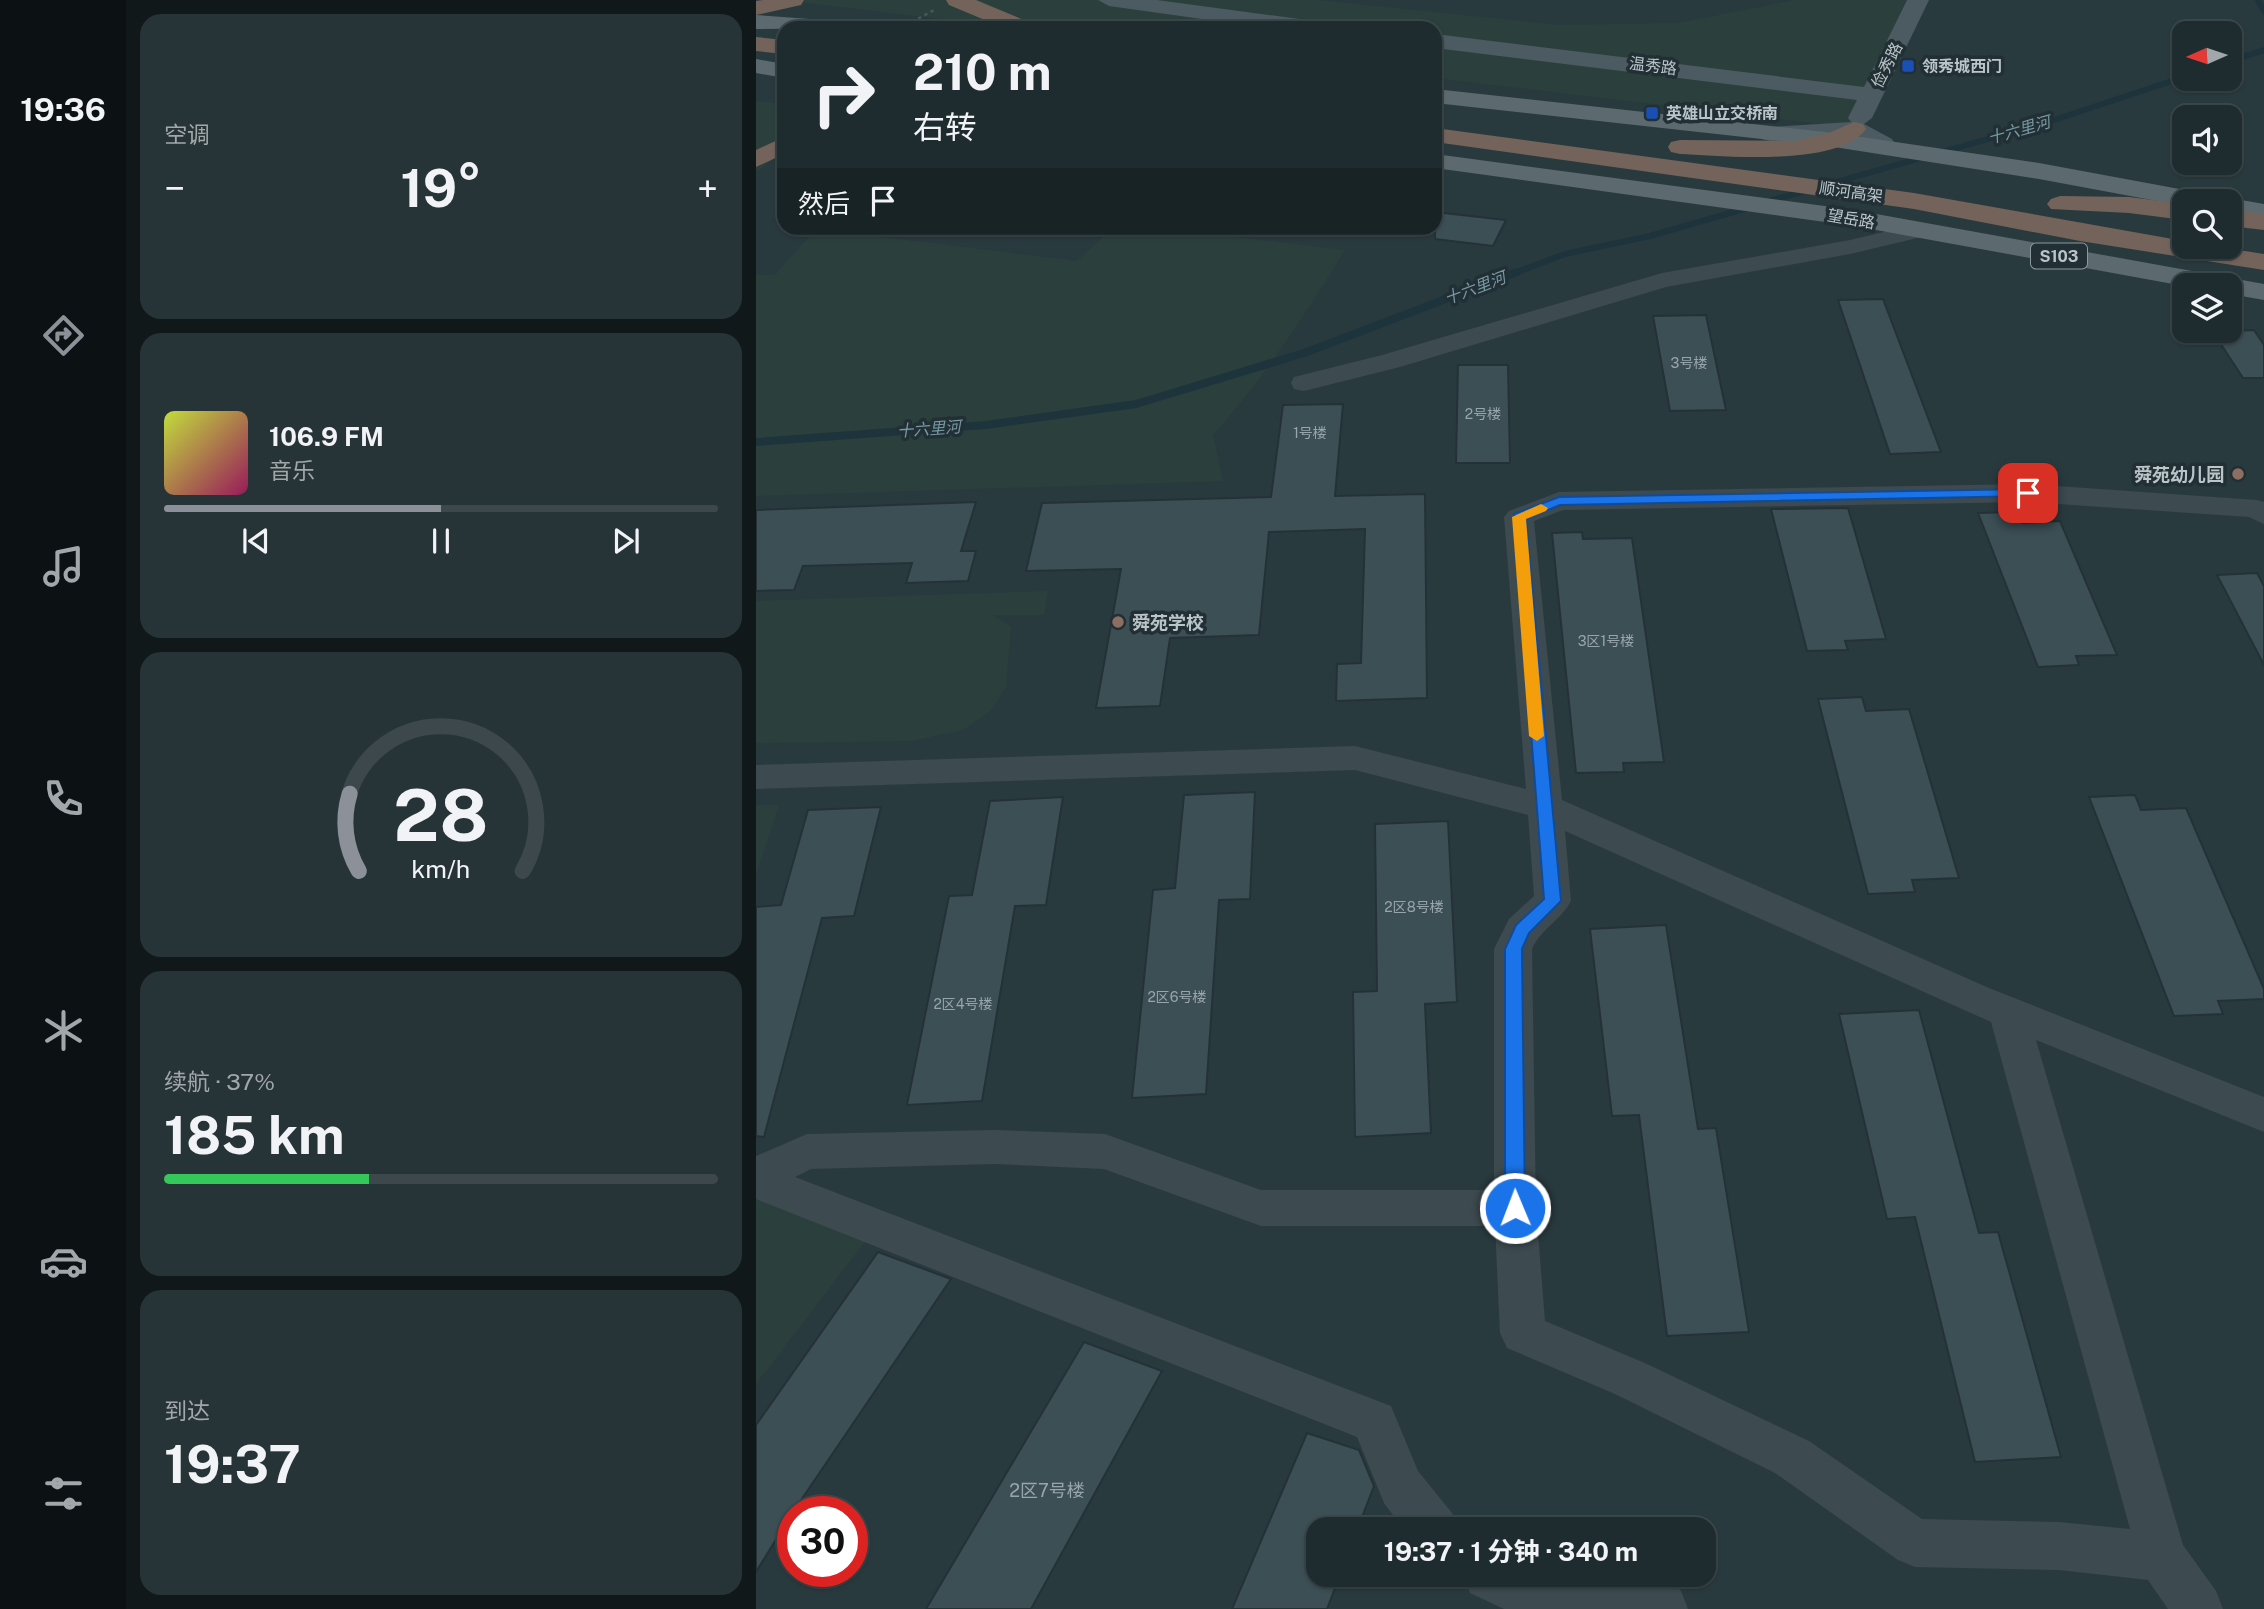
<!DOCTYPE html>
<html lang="zh">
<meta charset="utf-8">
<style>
body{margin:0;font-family:"Public Sans","Noto Sans SC",sans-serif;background:#273437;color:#f1f3f6;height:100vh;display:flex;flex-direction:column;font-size:26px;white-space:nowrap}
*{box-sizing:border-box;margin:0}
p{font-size:23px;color:#a1a7aa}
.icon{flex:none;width:38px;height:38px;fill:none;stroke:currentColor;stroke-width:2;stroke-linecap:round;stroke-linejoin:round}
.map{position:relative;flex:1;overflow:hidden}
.side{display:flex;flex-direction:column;gap:14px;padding:14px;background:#11181a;width:630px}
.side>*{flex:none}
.guide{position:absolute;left:21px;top:21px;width:665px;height:214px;border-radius:21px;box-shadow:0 2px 5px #0004,0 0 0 2px #3c484b;background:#1f2c2f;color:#f1f3f6;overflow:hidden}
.needle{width:46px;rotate:267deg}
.controls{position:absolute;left:1416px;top:21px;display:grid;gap:14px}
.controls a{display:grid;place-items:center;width:70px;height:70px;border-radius:14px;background:#1f2c2f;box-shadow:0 2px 5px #0004,0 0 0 2px #3c484b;font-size:35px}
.speed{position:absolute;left:21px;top:1496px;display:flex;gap:14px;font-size:35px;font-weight:700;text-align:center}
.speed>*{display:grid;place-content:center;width:91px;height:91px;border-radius:50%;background:#1f2c2f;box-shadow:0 2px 5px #0004,0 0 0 2px #3c484b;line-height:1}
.speed .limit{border:10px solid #d22;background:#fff;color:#111}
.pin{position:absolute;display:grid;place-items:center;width:60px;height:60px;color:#fff;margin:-30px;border-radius:14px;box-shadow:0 4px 10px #0006}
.me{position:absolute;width:77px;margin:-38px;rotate:359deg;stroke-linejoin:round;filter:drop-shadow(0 0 5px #0008)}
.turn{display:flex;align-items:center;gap:24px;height:147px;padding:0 21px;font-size:32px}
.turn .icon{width:91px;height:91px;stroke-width:2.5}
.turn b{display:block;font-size:49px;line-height:60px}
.then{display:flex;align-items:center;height:66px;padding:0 21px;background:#0003;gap:14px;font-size:26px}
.big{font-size:52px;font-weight:700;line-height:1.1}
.side .widget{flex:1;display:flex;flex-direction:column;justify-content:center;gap:10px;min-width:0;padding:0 24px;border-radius:21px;background:#273437}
.side .dial{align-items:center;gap:0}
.dial svg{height:182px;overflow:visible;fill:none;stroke:#3c484b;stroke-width:7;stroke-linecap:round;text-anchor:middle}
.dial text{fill:#f1f3f6;stroke:none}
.song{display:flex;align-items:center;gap:21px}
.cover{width:84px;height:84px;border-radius:10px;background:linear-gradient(135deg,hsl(70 70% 55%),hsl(330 70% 35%))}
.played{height:7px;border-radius:4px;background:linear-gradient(90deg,#8c9099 50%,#3c484b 50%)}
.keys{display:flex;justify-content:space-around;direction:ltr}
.heat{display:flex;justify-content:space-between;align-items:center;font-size:38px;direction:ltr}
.charge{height:10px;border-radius:5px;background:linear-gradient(90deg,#34c759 37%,#3c484b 0)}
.trip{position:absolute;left:550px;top:1517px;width:410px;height:70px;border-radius:21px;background:#1f2c2f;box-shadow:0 2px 5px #0004,0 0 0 2px #3c484b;font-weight:700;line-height:70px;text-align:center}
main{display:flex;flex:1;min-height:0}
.tab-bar{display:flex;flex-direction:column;width:126px;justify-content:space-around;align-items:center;background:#0c1213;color:#a1a7aa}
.tab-bar .icon{width:49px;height:49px}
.tab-bar .active{color:#8c9099}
.tab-bar b{font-size:32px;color:#f1f3f6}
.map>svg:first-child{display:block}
.green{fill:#2b403c}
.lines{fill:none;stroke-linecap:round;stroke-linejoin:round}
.stream-far1{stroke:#1d343d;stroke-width:6}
.stream{stroke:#1d343d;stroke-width:8}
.building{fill:#3c4f55;stroke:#243237;stroke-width:2}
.path{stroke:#455854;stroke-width:2.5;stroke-dasharray:3.5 3.5;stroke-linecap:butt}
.street{fill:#3d4a4f;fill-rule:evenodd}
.secondary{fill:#4c5b62;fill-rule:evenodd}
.primary{fill:#5c6a6f;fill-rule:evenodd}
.highway{fill:#74635b;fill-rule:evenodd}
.route{fill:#1a73e8;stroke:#114b97;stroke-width:2}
.slow{fill:#f59e0b}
.transit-dot{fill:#1a4fb4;stroke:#223035;stroke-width:2.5}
.education-dot{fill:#8d6e63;stroke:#223035;stroke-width:2.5}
.labels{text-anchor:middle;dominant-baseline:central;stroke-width:7;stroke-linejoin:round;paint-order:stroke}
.number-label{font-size:14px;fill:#98a6ab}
.far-street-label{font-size:16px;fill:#bac5ca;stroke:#223035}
.far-poi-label{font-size:16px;font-weight:bold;fill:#bac5ca;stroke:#223035;text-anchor:start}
.far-water-label{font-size:16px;font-style:italic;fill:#7799a4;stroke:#223035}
.shield{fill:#223035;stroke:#8c989d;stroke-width:2}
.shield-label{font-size:16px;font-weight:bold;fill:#bac5ca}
.poi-label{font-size:18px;font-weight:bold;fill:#bac5ca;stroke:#223035;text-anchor:end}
.near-number-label{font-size:18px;fill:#98a6ab}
</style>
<main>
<nav class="tab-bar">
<b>19:36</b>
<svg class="icon active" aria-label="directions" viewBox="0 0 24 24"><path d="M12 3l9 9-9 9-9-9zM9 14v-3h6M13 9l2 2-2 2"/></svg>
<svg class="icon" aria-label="music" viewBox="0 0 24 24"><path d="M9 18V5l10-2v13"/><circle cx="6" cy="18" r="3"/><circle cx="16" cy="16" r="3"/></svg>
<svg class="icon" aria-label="phone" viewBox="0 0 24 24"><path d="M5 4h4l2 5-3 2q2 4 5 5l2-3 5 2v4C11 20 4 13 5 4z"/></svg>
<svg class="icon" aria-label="climate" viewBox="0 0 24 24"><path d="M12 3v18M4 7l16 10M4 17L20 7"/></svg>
<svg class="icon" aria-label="car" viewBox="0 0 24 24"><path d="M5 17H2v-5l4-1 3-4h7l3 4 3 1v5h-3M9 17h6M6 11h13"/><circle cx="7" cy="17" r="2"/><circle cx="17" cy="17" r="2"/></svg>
<svg class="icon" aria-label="filters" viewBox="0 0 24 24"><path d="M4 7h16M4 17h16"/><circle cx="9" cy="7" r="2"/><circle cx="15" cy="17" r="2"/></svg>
</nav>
<section class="side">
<div class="widget"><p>空调</p>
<div class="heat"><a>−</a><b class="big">19°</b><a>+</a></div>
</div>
<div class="widget">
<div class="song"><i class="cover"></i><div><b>106.9 FM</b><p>音乐</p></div></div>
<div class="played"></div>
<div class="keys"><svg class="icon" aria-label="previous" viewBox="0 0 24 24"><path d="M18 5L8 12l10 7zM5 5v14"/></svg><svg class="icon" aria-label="pause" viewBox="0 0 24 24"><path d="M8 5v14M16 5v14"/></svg><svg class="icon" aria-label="next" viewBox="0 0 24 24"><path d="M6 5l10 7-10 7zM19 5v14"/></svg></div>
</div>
<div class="widget dial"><svg viewBox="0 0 100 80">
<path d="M14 69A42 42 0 1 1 86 69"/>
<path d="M14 69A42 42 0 0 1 10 35" stroke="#8c9099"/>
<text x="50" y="56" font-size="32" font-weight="700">28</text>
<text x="50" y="72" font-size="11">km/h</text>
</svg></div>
<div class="widget"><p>续航 · 37%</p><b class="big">185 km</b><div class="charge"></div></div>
<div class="widget"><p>到达</p><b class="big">19:37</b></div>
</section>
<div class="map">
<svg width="1508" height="1609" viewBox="0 0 1508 1609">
<rect width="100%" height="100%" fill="#293a3f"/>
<g class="green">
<polygon points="26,0 560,0 803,25 922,23 1039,0 1150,0 1091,127 679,78 679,28 261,28"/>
<polygon points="0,101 28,104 28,151 0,172"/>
<path d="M 357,228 L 404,228 L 589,250 C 549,315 508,378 457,435 L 467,481 L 0,496 L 0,275 L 19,275 L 60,229 L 321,261 Z"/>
<polygon points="292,591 288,615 237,615 255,627 250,687 235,710 207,730 155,741 0,743 0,601"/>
<polygon points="0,805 23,805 0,875"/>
<polygon points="0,1194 111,1239 0,1384"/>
</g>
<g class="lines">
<g class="stream-far1">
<polyline points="1502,0 1508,11"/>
<polyline points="1474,61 1508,50"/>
<polyline points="1010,202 1292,122 1428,77"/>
<polyline points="756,274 809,254 894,236 995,207"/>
</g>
<polyline class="stream" points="0,442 230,425 380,404 548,353 761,272"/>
</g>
<g class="building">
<polygon points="679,212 750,220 737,246 679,239"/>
<polygon points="1127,299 1185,452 1134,454 1082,300"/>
<polygon points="950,315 970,410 914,411 897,316"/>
<polygon points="1498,330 1508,345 1508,378 1487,378 1457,332"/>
<polygon points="702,365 752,365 754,463 700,463"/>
<polygon points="587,404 579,496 669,494 671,698 580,701 581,664 605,663 609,529 513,532 503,635 414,638 404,706 340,708 365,569 270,571 286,503 515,497 527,405"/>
<polygon points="220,502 205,551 220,551 212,581 150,583 156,563 47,566 38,590 0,591 0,510"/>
<polygon points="1092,508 1130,639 1089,641 1092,650 1051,651 1015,509"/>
<polygon points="1261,512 1266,523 1304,521 1361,655 1320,656 1323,665 1282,667 1222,513"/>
<polygon points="826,532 827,539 876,538 908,762 867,763 868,772 820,773 796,533"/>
<polygon points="1501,573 1508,586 1508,665 1461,575"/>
<polygon points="1106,697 1110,711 1153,709 1203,878 1156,880 1159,892 1112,894 1062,699"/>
<polygon points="499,792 494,899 463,900 450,1094 376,1098 397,890 419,888 428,795"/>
<polygon points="1379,795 1385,810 1430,808 1508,989 1508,999 1462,1001 1467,1014 1418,1016 1333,797"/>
<polygon points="307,797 290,905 259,906 226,1101 151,1105 193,896 216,895 234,801"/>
<polygon points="125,807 98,916 66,918 8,1137 0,1136 0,907 25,905 52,810"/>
<polygon points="692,821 701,1002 669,1004 675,1133 599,1137 597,992 621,991 619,824"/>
<polygon points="910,925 942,1129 960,1128 993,1332 911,1336 883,1115 856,1116 834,929"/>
<polygon points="1163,1010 1223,1233 1242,1232 1305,1457 1219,1462 1159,1217 1131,1219 1083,1014"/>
<polygon points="122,1252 195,1279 37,1512 0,1572 0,1425"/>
<polygon points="328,1342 406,1371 275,1609 170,1609"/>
<polygon points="551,1433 603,1450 618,1486 601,1530 562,1530 562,1575 584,1575 571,1609 476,1609"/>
</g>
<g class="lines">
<g class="path">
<polyline points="156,22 180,9"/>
<polyline points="104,24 145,28"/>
</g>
<g class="street">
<polygon points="1161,224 1170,226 1173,231 1170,236 1094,254 910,287 644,367 548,391 538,389 535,383 538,377 626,355 906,273 1094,240"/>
<path d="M 1272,484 L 1501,500 L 1508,502 L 1508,524 L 1493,517 L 1272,502 L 807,510 L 778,521 L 806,800 L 1233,988 L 1508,1097 L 1508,1132 L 1280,1040 L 1427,1545 L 1460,1591 L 1467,1609 L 1412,1609 L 1392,1580 L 1303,1570 L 1159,1567 L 1142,1560 L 1019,1473 L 859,1394 L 751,1348 L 744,1333 L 739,1226 L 505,1226 L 348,1169 L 239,1164 L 55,1169 L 39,1177 L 635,1406 L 662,1471 L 696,1513 L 703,1530 L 648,1530 L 628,1503 L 601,1437 L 0,1199 L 0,1156 L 51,1134 L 239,1130 L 349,1134 L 505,1190 L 738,1190 L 738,949 L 753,919 L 778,896 L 772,815 L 599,770 L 0,789 L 0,765 L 599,746 L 770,789 L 748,517 L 753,511 L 803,492 ZM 809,831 L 1235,1022 L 1374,1529 L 1303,1522 L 1166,1519 L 1053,1441 L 891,1364 L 789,1321 L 780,1208 L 776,949 C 785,929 805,920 815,901 Z"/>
<polygon points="707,1575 786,1575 815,1589 868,1575 910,1575 925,1591 932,1609 748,1609 714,1593"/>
</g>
<g class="secondary">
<polygon points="342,0 401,0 558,21 569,28 510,28 353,6"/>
<polygon points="1151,0 1173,0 1116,118 1108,124 1136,139 1139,144 1136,149 1118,149 1094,137 1014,141 1005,139 1002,134 1005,129 1014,127 1095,122 1092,118 1101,100 679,48 679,34 1108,87"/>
</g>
<g class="primary">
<polygon points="0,15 81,21 92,28 0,29"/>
<polygon points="0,59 28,64 28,78 0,73"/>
<polygon points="679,89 1078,133 1283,163 1445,193 1454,196 1458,201 1428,201 1428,206 1283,179 1078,147 679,103"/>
<polygon points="679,154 1098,210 1508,284 1508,300 1474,294 1474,285 1428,286 1098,226 679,168"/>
<polygon points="1474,198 1508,204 1508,220 1474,214 1474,201 1464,201"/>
</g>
<g class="highway">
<polygon points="7,0 48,0 45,5 0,15 0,1"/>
<polygon points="190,0 220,0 275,23 278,28 248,28 193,5"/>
<polygon points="0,37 28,40 28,54 0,51"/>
<path d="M 1098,122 L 1107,124 L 1110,129 C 1084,167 966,156 924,154 L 915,152 L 912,147 L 915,142 L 924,140 L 1039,141 L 1073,133 Z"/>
<polygon points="679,128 1158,193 1428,241 1428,247 1463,247 1508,254 1508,270 1324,241 1158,209 679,142"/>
<polygon points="28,137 28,154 0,167 0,150"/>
<polygon points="1304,196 1373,197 1428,204 1428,220 1373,213 1295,209 1291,204 1295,199"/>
<polygon points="1474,210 1508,214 1508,230 1474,226"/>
</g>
</g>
<polygon class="route" points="1272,489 1276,490 1276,496 804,505 770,519 805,901 773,933 766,949 769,1208 766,1214 759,1217 752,1214 749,1208 749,949 760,925 788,899 758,514 803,497"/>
<polygon class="slow" points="785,504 792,508 790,511 770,519 788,736 781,741 773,736 756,517"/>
<g class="transit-dot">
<rect x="1145" y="59" width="14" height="14" rx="3.5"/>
<rect x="889" y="106" width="14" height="14" rx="3.5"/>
</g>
<g class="education-dot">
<circle cx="1482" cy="474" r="7"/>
<circle cx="362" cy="622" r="7"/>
</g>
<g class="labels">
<g class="number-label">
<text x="933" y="363">3号楼</text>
<text x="727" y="414">2号楼</text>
<text x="554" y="433">1号楼</text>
<text x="850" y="641">3区1号楼</text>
<text x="658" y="907">2区8号楼</text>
<text x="421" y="997">2区6号楼</text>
<text x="207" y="1004">2区4号楼</text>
</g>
<g class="far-street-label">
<text transform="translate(1131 65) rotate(-63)">俭秀路</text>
<text transform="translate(897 66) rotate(7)">温秀路</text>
<text transform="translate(1095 192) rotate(8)">顺河高架</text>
<text transform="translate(1095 219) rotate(10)">望岳路</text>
</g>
<g class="far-poi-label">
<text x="1166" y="66">领秀城西门</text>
<text x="910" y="113">英雄山立交桥南</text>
</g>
<g class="far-water-label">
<text transform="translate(1263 130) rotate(-16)">十六里河</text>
<text transform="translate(719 288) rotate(-21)">十六里河</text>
<text transform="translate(173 429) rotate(-4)">十六里河</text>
</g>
<rect class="shield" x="1275" y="243.5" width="56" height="25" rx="5"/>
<g class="shield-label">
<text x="1303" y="256">S103</text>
</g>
<g class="poi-label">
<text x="1468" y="474">舜苑幼儿园</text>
<text x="376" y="622" text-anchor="start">舜苑学校</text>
</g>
<g class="near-number-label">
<text x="291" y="1490">2区7号楼</text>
</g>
</g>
</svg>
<div class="controls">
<a><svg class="needle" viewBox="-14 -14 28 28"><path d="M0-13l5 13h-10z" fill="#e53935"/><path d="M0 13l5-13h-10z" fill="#a1a7aa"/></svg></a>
<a><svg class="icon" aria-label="sound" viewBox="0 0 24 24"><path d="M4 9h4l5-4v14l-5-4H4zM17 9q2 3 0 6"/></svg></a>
<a><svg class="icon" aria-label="search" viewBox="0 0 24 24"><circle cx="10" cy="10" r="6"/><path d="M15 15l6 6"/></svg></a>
<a><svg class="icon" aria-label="layers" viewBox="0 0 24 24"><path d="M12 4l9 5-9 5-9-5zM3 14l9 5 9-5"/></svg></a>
</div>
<div class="speed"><div class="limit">30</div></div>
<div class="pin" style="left:1272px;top:493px;background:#d93025"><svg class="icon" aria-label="arrive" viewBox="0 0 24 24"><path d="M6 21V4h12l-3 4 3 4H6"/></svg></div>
<svg class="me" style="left:759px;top:1208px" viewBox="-20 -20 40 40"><circle r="17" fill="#1a73e8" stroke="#fff" stroke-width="3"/><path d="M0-11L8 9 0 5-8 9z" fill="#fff"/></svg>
<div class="trip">19:37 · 1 分钟 · 340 m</div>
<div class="guide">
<div class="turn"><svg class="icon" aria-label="right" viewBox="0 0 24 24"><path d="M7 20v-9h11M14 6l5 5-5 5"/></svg><div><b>210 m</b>右转</div></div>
<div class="then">然后<svg class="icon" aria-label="arrive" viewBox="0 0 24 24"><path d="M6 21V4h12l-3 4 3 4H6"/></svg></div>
</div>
</div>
</main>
